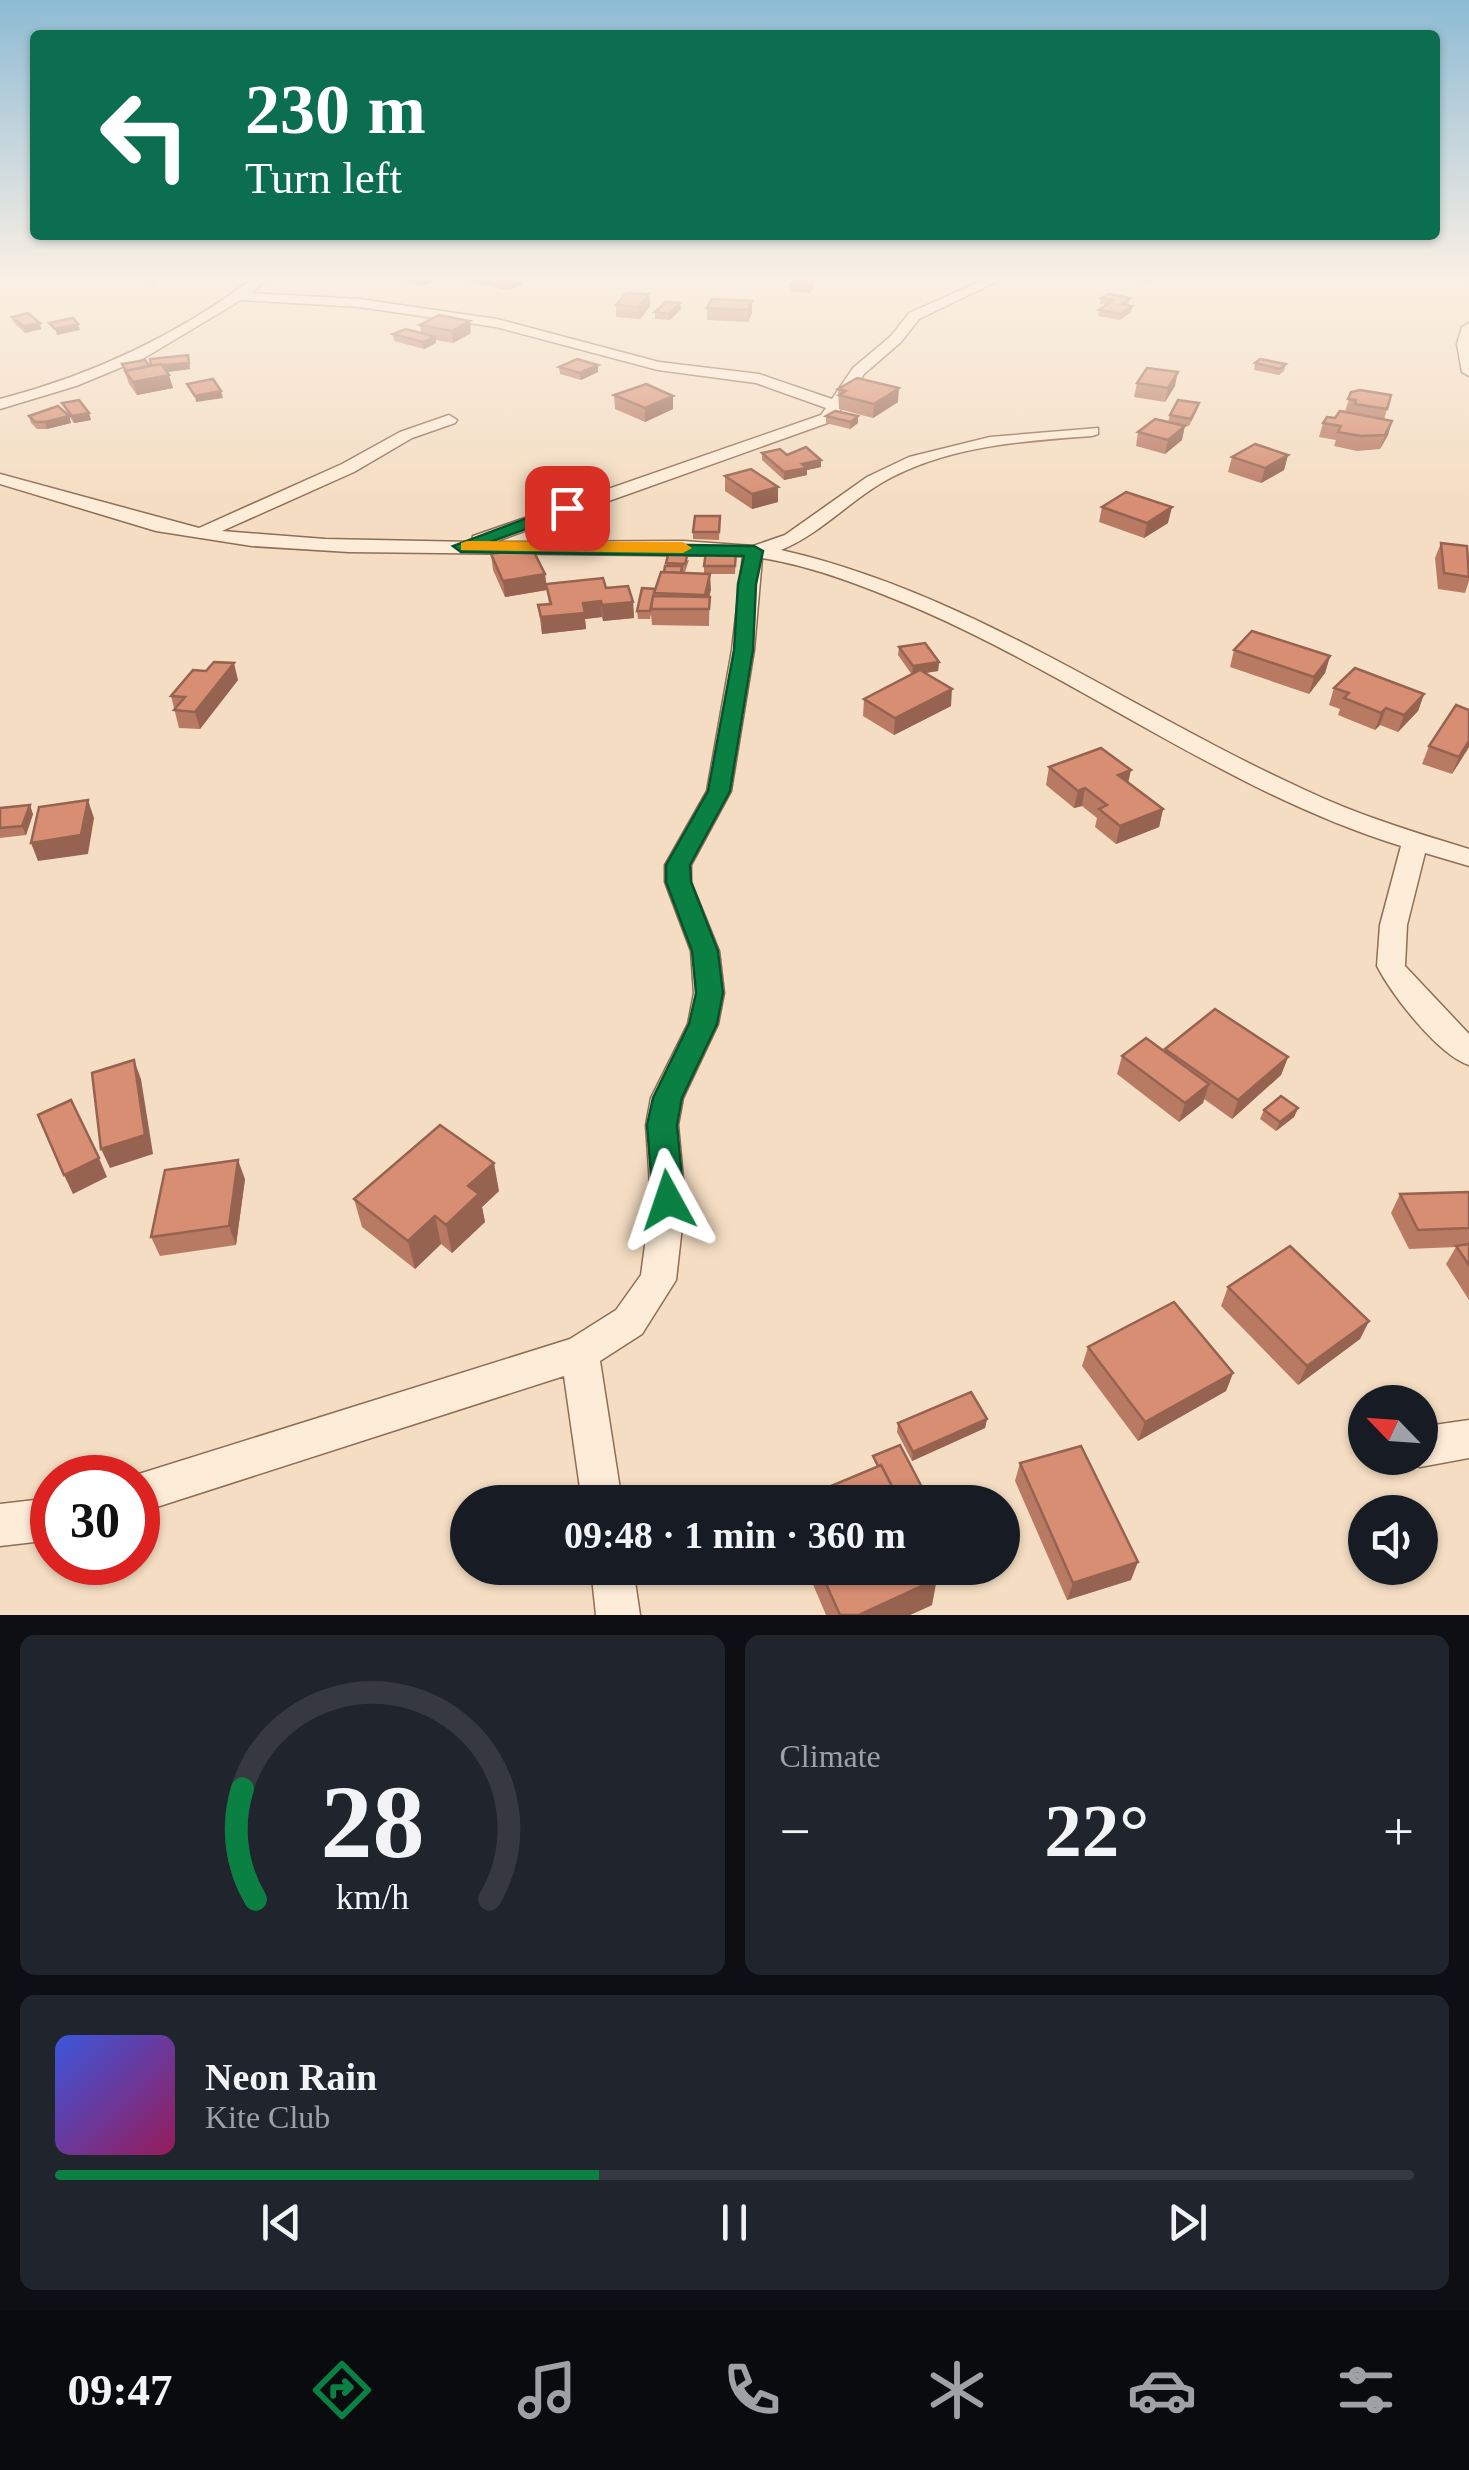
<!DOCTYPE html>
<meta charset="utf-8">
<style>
body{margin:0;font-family:"Times New Roman",serif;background:#20242c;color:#f1f3f6;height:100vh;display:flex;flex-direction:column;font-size:38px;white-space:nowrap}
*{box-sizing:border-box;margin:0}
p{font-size:32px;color:#9ea1a6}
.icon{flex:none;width:55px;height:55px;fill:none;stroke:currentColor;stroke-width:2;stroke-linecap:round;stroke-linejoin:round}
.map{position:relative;height:1615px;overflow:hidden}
.sheet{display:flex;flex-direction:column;gap:20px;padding:20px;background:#0d0f14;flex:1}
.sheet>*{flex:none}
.top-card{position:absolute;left:30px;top:30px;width:1410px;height:210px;border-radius:10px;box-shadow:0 2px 8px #0004;background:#0b6e4f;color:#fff;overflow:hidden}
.needle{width:65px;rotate:295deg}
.buttons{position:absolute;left:1348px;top:1385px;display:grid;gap:20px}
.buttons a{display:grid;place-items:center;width:90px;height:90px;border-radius:50%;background:#171b24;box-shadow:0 2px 8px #0004;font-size:50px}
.speed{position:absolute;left:30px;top:1455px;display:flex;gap:20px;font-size:50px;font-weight:700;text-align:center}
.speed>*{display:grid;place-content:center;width:130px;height:130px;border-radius:50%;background:#171b24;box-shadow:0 2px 8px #0004;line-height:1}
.speed .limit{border:15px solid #d22;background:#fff;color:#111}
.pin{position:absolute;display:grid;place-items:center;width:85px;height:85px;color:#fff;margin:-42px;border-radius:20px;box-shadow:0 5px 15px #0006}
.me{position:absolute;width:110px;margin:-55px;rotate:355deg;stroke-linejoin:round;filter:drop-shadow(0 0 8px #0008)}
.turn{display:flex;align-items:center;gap:35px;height:210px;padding:0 50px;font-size:45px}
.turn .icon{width:130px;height:130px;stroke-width:2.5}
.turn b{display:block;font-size:70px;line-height:85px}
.big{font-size:75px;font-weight:800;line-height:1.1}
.sheet .widget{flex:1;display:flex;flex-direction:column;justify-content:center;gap:15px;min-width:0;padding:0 35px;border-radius:15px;background:#20242c}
.sheet .dial{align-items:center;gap:0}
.dial svg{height:260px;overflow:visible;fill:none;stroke:#363941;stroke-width:7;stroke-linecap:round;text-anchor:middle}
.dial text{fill:#f1f3f6;stroke:none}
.song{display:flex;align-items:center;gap:30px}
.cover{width:120px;height:120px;border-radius:15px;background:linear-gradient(135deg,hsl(230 70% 55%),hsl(330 70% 35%))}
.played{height:10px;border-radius:5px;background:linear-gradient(90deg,#0b8043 40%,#363941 40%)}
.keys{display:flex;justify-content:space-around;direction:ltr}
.heat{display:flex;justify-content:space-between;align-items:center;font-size:55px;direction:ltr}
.sheet .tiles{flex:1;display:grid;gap:20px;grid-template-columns:1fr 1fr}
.widget:last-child{grid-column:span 2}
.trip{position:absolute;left:450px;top:1485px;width:570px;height:100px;border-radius:50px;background:#171b24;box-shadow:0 2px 8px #0004;font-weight:800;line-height:100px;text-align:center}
.tab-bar{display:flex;height:160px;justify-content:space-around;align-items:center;background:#090b0e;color:#9ea1a6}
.tab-bar .icon{width:70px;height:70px}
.tab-bar .active{color:#0b8043}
.tab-bar b{font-size:45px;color:#f1f3f6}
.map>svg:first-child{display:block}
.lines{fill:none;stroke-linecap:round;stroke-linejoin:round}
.minor-casing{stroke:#906d56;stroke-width:3}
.minor{fill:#fdecd7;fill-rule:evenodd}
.wall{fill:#b97a63}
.shaded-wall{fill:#966350}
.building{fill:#d78e73;stroke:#966350;stroke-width:2.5}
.route{fill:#0b8043;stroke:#07532c;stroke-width:2.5}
.slow{fill:#f59e0b}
</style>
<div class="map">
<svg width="1469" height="1615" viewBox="0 0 1469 1615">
<rect width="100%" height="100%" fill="#f4ddc2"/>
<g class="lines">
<g class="minor-casing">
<g id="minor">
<path d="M 254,278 L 268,278 L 251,293 L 359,299 L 497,319 L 659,362 L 759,374 L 832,399 L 853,368 L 891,336 L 909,313 L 988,278 L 1004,278 L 919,319 L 901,342 L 864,374 L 833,421 L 494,542 L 683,541 L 753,546 L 785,535 L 867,477 L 909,457 L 990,437 L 1098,428 L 1098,434 L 1092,436 C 1021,441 946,446 883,482 C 847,503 820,534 781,550 C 971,593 1129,710 1305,790 C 1358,815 1413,832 1469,849 L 1469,866 L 1425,853 L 1407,925 L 1405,966 L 1469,1034 L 1469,1065 C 1438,1055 1392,995 1377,966 L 1380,925 L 1401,846 C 1230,793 1084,681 921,610 C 871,589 817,567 762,558 L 754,650 L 731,791 L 691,865 L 691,882 L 719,951 L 724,993 L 718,1024 L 683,1098 L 678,1125 L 685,1200 L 676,1280 L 642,1334 L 600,1361 L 622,1502 L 582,1502 L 564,1376 L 138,1513 L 138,1478 L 126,1478 L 570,1339 L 616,1310 L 641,1275 L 651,1200 L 646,1125 L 651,1098 L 688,1024 L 694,993 L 691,951 L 665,882 L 665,865 L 707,791 L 732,650 L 743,556 L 349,552 L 252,546 L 156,531 L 0,484 L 0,474 L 199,528 L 342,464 L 400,432 L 449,415 L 457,420 L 455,423 L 412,438 L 354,472 L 222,531 L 325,539 L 472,542 L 473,536 L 821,415 L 826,408 L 756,383 L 658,370 L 496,327 L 359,307 L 241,300 L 144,358 L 76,386 L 0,409 L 0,399 C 93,375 177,335 254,278 Z"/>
<polygon points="1469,323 1469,376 1462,372 1457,344 1462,327"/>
<polygon points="1469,1420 1469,1458 1420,1467 1406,1461 1405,1458 1420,1458 1420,1427"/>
<polygon points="52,1498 52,1540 0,1546 0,1504"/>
<polygon points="591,1568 633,1568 640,1615 596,1615"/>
</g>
</g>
<use href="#minor" class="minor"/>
</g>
<g class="wall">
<polygon points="135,278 165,278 151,283"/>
<polygon points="392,278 435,278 431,279 431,283 419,286"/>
<polygon points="462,278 518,278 522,285 506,290 462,280"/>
<polygon points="1138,278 1154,278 1150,283 1137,281"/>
<polygon points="816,279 815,285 810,293 791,291 791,285"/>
<polygon points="649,294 650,306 640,319 616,317 616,305"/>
<polygon points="1101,298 1130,298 1128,305 1132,306 1131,312 1120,320 1098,316 1099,310 1106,305 1100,304"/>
<polygon points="752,301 752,313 748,322 707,320 707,308"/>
<polygon points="681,309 670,320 655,319 655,312"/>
<polygon points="12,317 40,323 41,329 25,333 14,323"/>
<polygon points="420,325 471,333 453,343 436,340 436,343 424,349 394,341 393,334 421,333"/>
<polygon points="188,355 190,369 167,372 173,388 137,395 129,384 122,364 149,366"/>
<polygon points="1255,363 1286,364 1284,371 1279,375 1254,370"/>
<polygon points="559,367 598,372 581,380 560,374"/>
<polygon points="1137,383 1175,386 1165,402 1134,397"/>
<polygon points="838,389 898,402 873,418 839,409"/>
<polygon points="1351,392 1391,395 1384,420 1392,421 1388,435 1380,449 1357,451 1334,446 1336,440 1319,437 1323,423 1335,418 1345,412"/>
<polygon points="614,395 673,409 645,422 615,409"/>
<polygon points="62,403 91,420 74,423 69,416 71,423 47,429 37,429 31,423 29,416 69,416"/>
<polygon points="1199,403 1197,410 1189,426 1168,422 1170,415"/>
<polygon points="826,416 858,416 858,423 850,429 826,423"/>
<polygon points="1138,432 1182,440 1165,454 1136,446"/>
<polygon points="762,453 821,460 821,467 807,470 807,475 784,480 762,460"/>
<polygon points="1288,455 1284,470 1261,483 1228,472 1232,457"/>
<polygon points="725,476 778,487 778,502 752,509 725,491"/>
<polygon points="1102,507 1168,523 1144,538 1099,522"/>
<polygon points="720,516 719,540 693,539 693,532"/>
<polygon points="1441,543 1469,565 1469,581 1465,593 1438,589 1435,558"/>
<polygon points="736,552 735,574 709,574 710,574 709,626 652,625 651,614 650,619 638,619 637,611 655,589 664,572 666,563 689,560 685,572 704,574 704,566"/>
<polygon points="491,554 545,574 546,584 606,588 633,602 634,618 603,621 602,617 585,619 586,629 542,634 538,605 549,604 547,590 505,597 493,570"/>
<polygon points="899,647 939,662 938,671 925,673 951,706 894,735 863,716 864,699 912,675 898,655"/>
<polygon points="1234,650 1330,656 1325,673 1309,694 1230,667"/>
<polygon points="238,680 200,729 179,728 171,696"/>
<polygon points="1334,688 1424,694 1418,711 1398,732 1380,725 1375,730 1338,715 1340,709 1329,705"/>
<polygon points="1429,746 1469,747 1452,774 1422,764"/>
<polygon points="1049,767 1128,782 1163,809 1159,827 1116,844 1095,827 1097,818 1082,806 1074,808 1046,785"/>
<polygon points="0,808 33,814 26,835 0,838"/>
<polygon points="1165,1049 1288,1057 1281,1075 1232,1119 1204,1099 1203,1103 1179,1122 1117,1074 1122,1056 1164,1051"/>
<polygon points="1298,1108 1294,1117 1276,1131 1260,1119 1264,1110"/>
<polygon points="245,1179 236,1245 160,1256 151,1237"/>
<polygon points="499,1191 482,1207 485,1222 452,1253 441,1244 415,1269 362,1227 354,1199"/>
<polygon points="1469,1192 1469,1300 1446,1264 1456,1247 1409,1249 1391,1213 1400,1194"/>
<polygon points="1228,1287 1369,1321 1360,1339 1298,1385 1221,1306"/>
<polygon points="1088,1347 1233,1373 1226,1391 1138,1441 1082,1366"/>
<polygon points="987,1419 985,1428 912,1461 897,1432 898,1423"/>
<polygon points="1020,1463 1131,1580 1067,1600 1015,1481"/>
<polygon points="806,1568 932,1568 932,1605 910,1615 826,1615"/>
</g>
<g class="shaded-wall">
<polygon points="150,278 165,278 151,283"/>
<polygon points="427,278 435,278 431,279 431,283 419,286 418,281"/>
<polygon points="522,279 522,285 506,290 505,284"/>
<polygon points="649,294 650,306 640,319 639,307"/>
<polygon points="752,301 752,313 748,322 748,310"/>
<polygon points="680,303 681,309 670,320 669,314"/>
<polygon points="1132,306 1131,312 1120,320 1121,314"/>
<polygon points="470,321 471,333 453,343 452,331"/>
<polygon points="40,323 41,329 25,333 23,326"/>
<polygon points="78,324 80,330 57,335 55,329"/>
<polygon points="435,337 436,343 424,349 423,342"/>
<polygon points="188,355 190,369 153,374 151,367"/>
<polygon points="598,365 598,372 581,380 580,373"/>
<polygon points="1178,372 1175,386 1165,402 1168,388"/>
<polygon points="169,375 173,388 137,395 133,382"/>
<polygon points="899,388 898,402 873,418 874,404"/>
<polygon points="221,391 223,398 196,402 195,396"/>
<polygon points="673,396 673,409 645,422 645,408"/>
<polygon points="89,413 91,420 74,423 72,416"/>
<polygon points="69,416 71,423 47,429 45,422"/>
<polygon points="858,416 858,423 850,429 851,422"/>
<polygon points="1392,421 1388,435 1380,449 1385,435"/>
<polygon points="1185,426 1182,440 1165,454 1168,440"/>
<polygon points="1288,455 1284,470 1261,483 1265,468"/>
<polygon points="821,460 821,467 807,470 807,475 784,480 784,472 802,464"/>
<polygon points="778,487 778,502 752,509 752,494"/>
<polygon points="1172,507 1168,523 1144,538 1147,523"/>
<polygon points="545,574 547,590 505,597 503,581"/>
<polygon points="710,574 711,590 705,611 705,595"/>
<polygon points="601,601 602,617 585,619 586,629 542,634 541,617 583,603"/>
<polygon points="633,602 634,618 603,621 602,605"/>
<polygon points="1330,656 1325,673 1309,694 1314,677"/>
<polygon points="939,662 938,671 912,675 913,666"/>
<polygon points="234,663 238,680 200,729 195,712"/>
<polygon points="952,689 951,706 894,735 895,718"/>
<polygon points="1424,694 1418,711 1398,732 1404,715"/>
<polygon points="1386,708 1380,725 1375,730 1381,713"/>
<polygon points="1469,741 1469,747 1452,774 1459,757"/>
<polygon points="1131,770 1127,788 1118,775"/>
<polygon points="1085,788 1082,806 1074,808 1078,791"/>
<polygon points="88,800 94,818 88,854 38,861 31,843"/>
<polygon points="30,805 33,814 26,835 22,826"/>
<polygon points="1163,809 1159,827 1116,844 1120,826"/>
<polygon points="1288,1057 1281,1075 1232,1119 1238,1100"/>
<polygon points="134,1060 141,1079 153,1154 110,1168 101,1149"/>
<polygon points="1209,1084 1203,1103 1179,1122 1185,1103"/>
<polygon points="1298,1108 1294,1117 1276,1131 1280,1122"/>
<polygon points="99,1158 107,1177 73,1194 64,1175"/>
<polygon points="238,1160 245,1179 236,1245 229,1226"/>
<polygon points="494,1163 499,1191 482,1207 485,1222 452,1253 446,1225 468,1186"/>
<polygon points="435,1216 441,1244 415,1269 408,1241"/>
<polygon points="1369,1321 1360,1339 1298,1385 1307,1366"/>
<polygon points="1233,1373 1226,1391 1138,1441 1145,1422"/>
<polygon points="987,1419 985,1428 912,1461 913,1452"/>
<polygon points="1138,1562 1131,1580 1067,1600 1073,1583"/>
<polygon points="937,1579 932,1605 910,1615 859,1615"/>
</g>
<g class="building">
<polygon points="477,278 518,278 522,279 505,284"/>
<polygon points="797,278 800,278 816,279 810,287 791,285"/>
<polygon points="626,293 649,294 639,307 616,305"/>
<polygon points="1108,294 1130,298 1122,304 1132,306 1121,314 1099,310 1113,300 1101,298"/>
<polygon points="712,299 752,301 748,310 707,308"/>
<polygon points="666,302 680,303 669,314 655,312"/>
<polygon points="28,313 40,323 23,326 12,317"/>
<polygon points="439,315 470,321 452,331 420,325"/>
<polygon points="73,318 78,324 55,329 49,323"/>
<polygon points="406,329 435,337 423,342 393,334"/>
<polygon points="188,355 189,363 151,366 150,359"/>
<polygon points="577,359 598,365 580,373 559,367"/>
<polygon points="1260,359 1286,364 1280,369 1255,363"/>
<polygon points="145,360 149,366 126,371 122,364"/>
<polygon points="161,364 169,375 133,382 125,371"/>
<polygon points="1147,368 1178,372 1168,388 1137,383"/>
<polygon points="857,378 899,388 874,404 839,395 846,391 838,389"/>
<polygon points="213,379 221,391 195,396 187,384"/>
<polygon points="646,384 673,396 645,408 614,395"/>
<polygon points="1360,390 1391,395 1387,409 1355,404 1356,400 1348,399 1351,392"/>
<polygon points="79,400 89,413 72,416 62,403"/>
<polygon points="1178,400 1199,403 1191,419 1170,415"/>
<polygon points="58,406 69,416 45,422 35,422 29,416"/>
<polygon points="835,411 858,416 851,422 826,416"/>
<polygon points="1340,411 1392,421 1385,435 1361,436 1338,432 1341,426 1323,423 1327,417 1335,418"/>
<polygon points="1155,419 1185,426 1168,440 1138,432"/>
<polygon points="1255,444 1288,455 1265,468 1232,457"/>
<polygon points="806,447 821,460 802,464 807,468 784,472 762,453 780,449 787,455"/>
<polygon points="751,469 778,487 752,494 725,476"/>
<polygon points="1126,492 1172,507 1147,523 1102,507"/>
<polygon points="695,516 720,516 719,532 693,532"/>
<polygon points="1441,543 1467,546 1469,577 1444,573"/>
<polygon points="532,548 545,574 503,581 491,554"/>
<polygon points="669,551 688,552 685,564 666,563"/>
<polygon points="706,552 736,552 735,566 704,566"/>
<polygon points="665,566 682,566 681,573 664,572"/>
<polygon points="661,572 710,574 705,595 654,593"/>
<polygon points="603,578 606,588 628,586 633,602 602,605 601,601 583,603 585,613 541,617 538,605 551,604 546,584"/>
<polygon points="642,588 655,589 650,611 637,611"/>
<polygon points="653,596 710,597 709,609 651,609"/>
<polygon points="1252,631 1330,656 1314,677 1234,650"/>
<polygon points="925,643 939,662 913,666 899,647"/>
<polygon points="214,662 234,663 195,712 174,710 185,697 171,696 193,670 206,671"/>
<polygon points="1355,668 1424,694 1404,715 1386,708 1381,713 1344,698 1349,693 1334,688"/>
<polygon points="920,670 952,689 895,718 864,699"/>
<polygon points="1456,705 1469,710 1469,741 1459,757 1429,746"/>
<polygon points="1101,748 1131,770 1118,775 1163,809 1120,826 1099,809 1107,805 1085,788 1078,791 1049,767"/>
<polygon points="88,800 81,835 31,843 39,807"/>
<polygon points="30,805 22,826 0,828 0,808"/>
<polygon points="1215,1009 1288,1057 1238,1100 1165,1049"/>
<polygon points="1146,1038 1209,1084 1185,1103 1122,1056"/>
<polygon points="134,1060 145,1135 101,1149 92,1073"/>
<polygon points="1281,1096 1298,1108 1280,1122 1264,1110"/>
<polygon points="71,1100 99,1158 64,1175 38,1115"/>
<polygon points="440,1125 494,1163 468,1186 479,1194 446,1225 435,1216 408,1241 354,1199"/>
<polygon points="238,1160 229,1226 151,1237 165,1170"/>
<polygon points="1469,1192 1469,1228 1418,1230 1400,1194"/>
<polygon points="1469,1244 1469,1265 1456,1246"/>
<polygon points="1290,1246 1369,1321 1307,1366 1228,1287"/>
<polygon points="1174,1302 1233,1373 1145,1422 1088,1347"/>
<polygon points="971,1392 987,1419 913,1452 898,1423"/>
<polygon points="900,1445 927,1497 915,1502 900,1502 881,1465 878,1466 873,1456"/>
<polygon points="1081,1446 1138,1562 1073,1583 1020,1463"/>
<polygon points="881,1465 900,1502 793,1502"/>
<polygon points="819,1568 932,1568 937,1579 859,1615 840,1615"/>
</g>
<linearGradient id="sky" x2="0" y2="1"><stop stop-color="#8dbbd4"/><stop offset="0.55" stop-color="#faf0e4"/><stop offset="1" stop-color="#faf0e4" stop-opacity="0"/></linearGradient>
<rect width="1469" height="504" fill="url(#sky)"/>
<polygon class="route" points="567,503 573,505 573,512 490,542 754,546 763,551 756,584 753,650 730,791 690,865 691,882 718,951 723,993 717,1024 682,1098 677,1125 684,1200 679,1209 668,1213 657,1209 653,1200 647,1125 653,1098 689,1024 696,993 692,951 666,882 666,865 708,791 734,650 738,584 744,556 461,552 453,546"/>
<polygon class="slow" points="467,541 683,542 692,548 683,553 461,550 461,543"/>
</svg>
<div class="buttons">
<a><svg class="needle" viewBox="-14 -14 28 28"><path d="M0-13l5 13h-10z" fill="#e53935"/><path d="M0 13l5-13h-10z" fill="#9ea1a6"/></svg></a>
<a><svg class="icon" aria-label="sound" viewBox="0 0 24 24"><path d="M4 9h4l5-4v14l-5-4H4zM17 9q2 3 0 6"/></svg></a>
</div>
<div class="speed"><div class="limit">30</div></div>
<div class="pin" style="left:567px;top:508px;background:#d93025"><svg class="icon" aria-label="arrive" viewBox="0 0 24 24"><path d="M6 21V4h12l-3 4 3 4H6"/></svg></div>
<svg class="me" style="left:668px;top:1200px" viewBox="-20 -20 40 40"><path d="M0-17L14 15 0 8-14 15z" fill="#0b8043" stroke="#fff" stroke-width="4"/></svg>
<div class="trip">09:48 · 1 min · 360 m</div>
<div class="top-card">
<div class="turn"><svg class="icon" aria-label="left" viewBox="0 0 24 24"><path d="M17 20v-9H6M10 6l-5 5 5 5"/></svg><div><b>230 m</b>Turn left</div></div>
</div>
</div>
<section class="sheet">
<div class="tiles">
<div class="widget dial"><svg viewBox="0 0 100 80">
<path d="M14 69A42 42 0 1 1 86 69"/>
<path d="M14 69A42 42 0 0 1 10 35" stroke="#0b8043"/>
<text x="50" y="56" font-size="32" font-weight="700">28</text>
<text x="50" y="72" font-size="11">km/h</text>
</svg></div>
<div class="widget"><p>Climate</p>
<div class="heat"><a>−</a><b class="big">22°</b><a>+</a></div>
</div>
<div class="widget">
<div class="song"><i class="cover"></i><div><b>Neon Rain</b><p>Kite Club</p></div></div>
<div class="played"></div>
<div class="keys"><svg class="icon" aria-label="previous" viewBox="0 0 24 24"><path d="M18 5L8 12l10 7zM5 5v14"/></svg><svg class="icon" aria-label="pause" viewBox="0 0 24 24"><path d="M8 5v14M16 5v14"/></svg><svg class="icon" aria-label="next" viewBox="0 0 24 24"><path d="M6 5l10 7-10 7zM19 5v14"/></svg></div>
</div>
</div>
</section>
<nav class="tab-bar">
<b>09:47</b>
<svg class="icon active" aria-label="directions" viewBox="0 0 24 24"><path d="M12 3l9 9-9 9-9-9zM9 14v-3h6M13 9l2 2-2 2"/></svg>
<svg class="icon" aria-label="music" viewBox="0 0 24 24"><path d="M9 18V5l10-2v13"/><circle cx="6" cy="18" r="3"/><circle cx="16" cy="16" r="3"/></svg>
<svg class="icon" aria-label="phone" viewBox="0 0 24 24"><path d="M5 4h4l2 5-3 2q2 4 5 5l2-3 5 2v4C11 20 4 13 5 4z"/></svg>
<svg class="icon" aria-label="climate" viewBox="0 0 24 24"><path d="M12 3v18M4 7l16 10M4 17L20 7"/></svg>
<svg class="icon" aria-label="car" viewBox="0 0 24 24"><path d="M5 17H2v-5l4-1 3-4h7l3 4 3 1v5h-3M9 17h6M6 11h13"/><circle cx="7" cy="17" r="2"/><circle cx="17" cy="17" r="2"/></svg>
<svg class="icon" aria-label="filters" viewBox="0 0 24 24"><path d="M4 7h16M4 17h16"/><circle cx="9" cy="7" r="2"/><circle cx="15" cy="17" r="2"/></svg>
</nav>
